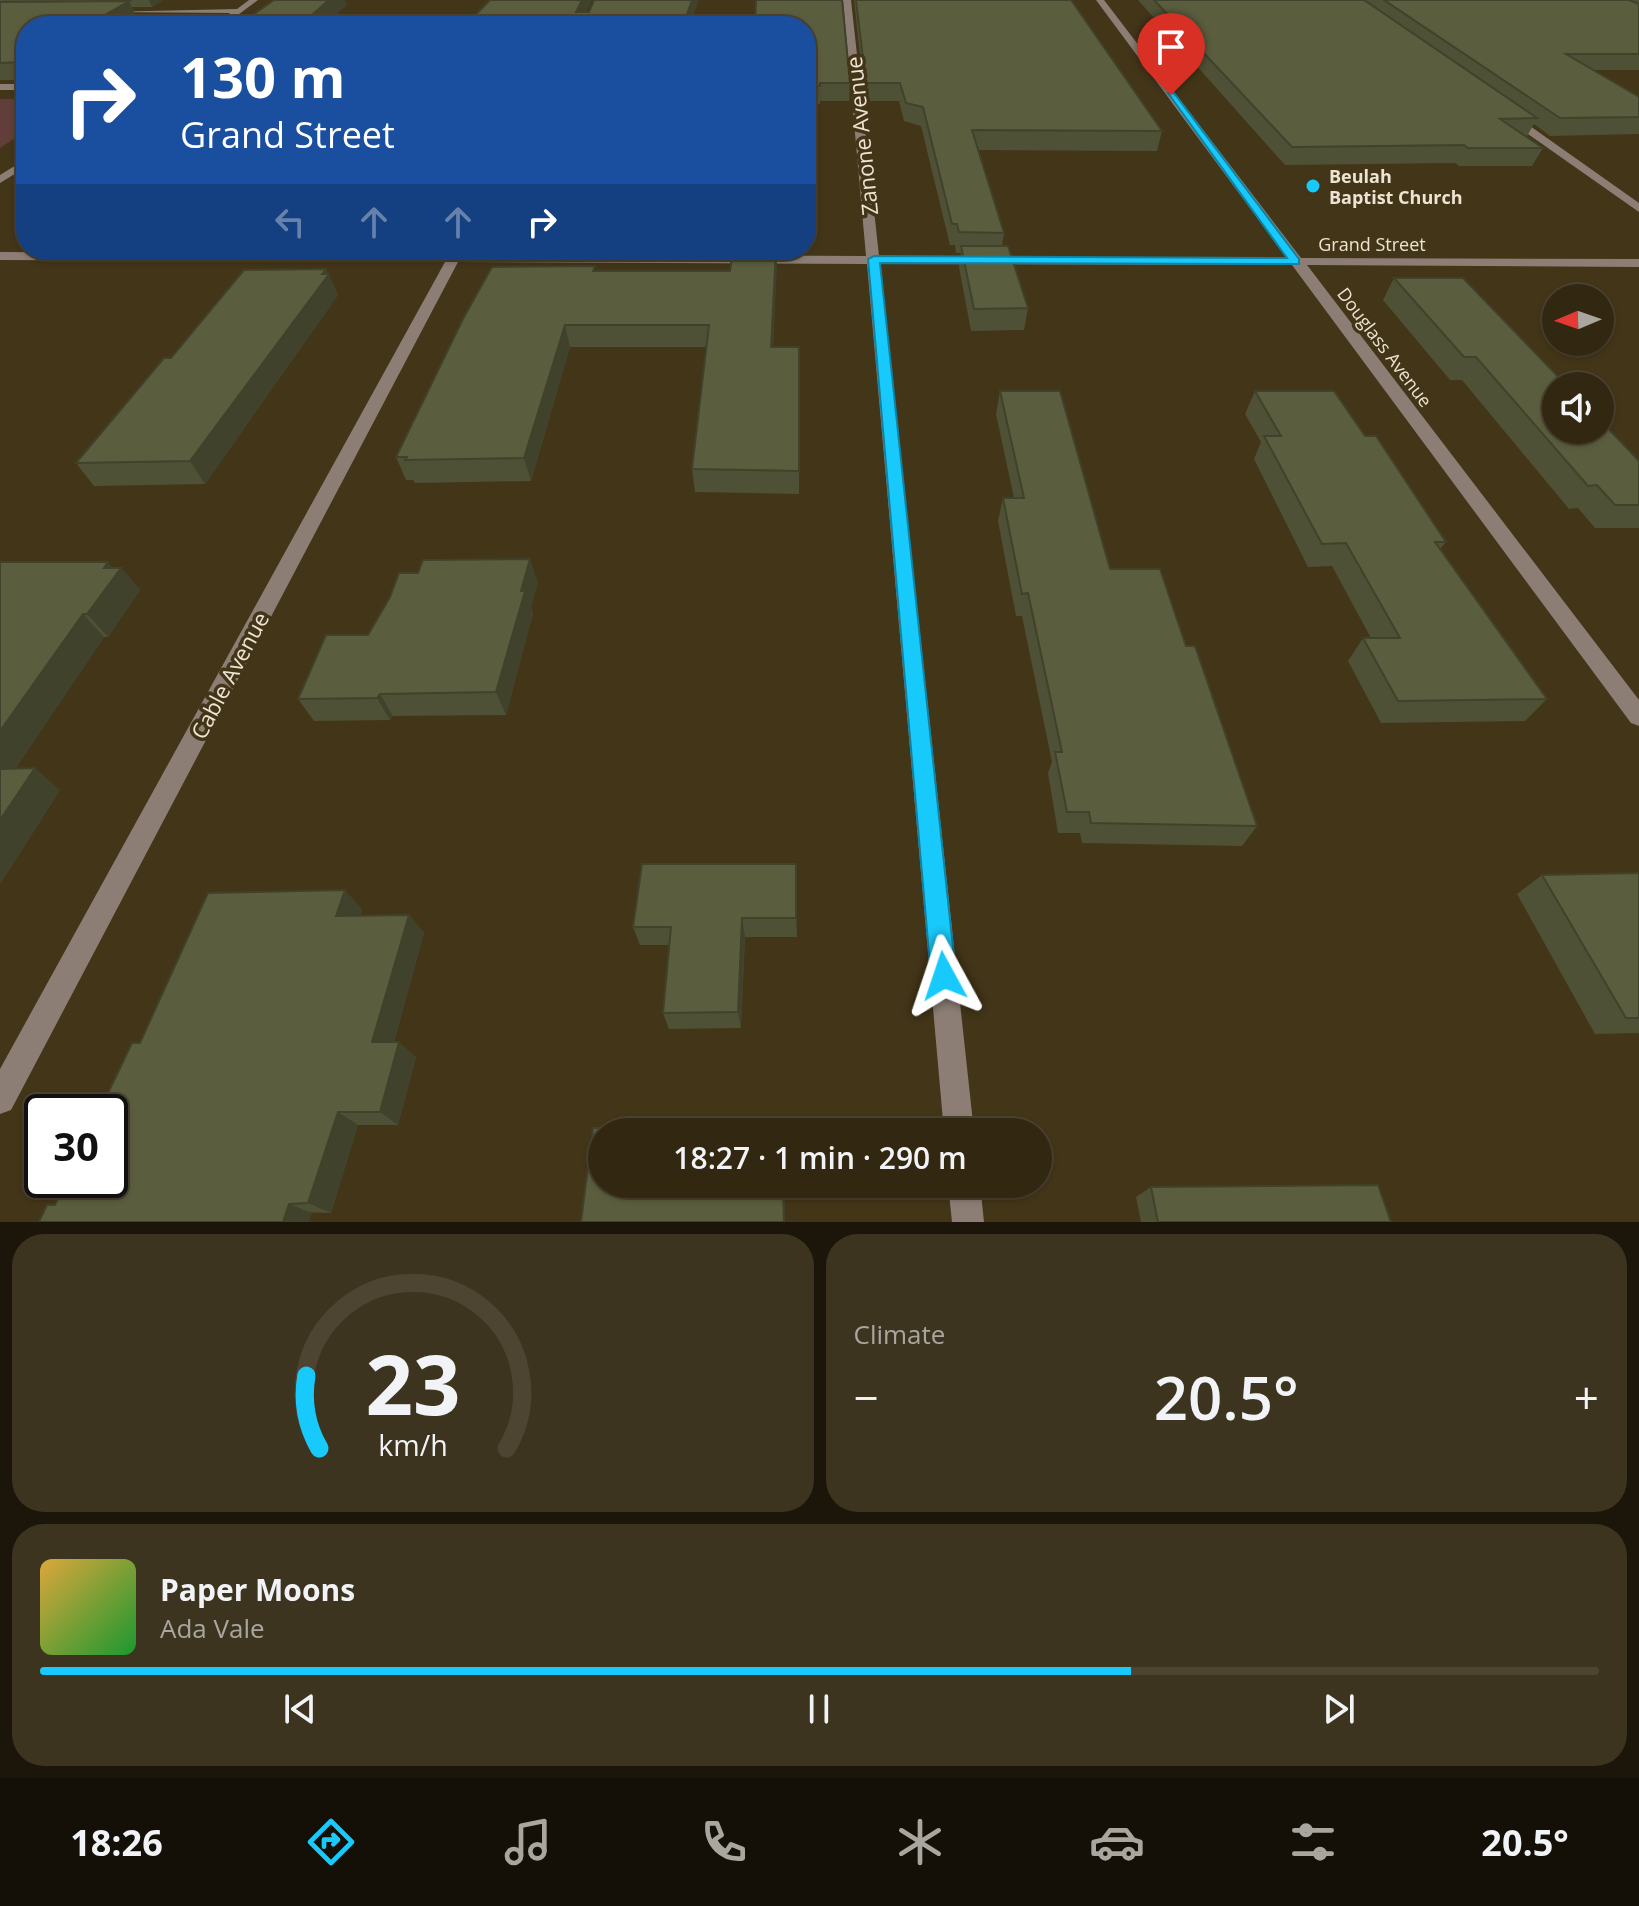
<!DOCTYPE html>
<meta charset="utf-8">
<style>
body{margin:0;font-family:"Open Sans",sans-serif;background:#3d3420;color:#f1f3f6;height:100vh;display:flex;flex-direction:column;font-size:30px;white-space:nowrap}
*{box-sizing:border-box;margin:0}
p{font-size:26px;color:#a8a69f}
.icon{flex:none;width:44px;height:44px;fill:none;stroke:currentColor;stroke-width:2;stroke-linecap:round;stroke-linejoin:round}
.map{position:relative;height:1222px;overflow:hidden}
.drawer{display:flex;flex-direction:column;gap:12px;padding:12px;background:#1c160a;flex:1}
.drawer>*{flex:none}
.banner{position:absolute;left:16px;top:16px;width:800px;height:244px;border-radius:32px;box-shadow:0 2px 6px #0004,0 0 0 2px #4d4432;background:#1a4fa0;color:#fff;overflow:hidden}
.needle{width:52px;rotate:268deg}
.controls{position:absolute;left:1542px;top:284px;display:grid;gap:16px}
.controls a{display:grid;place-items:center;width:72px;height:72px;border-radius:50%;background:#322812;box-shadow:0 2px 6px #0004,0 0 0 2px #4d4432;font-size:40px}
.speed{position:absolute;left:24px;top:1094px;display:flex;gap:16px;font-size:40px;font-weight:700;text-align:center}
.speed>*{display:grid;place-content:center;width:104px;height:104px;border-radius:50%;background:#322812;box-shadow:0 2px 6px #0004,0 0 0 2px #4d4432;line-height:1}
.speed .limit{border:4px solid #111;border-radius:12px;background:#fff;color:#111}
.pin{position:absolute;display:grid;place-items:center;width:68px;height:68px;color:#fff;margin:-82px -34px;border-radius:50% 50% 50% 0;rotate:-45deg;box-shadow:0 0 8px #0007}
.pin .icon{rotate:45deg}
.me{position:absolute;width:88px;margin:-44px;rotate:355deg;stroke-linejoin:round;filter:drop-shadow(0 0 6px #0008)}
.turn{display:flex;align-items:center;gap:28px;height:168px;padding:0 32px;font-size:36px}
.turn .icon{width:104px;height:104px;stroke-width:2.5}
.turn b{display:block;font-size:56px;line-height:68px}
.lanes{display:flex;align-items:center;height:76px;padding:0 32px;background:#0003;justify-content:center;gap:40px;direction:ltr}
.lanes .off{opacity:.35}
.big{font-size:60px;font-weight:600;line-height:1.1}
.drawer .tile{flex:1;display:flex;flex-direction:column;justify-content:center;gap:12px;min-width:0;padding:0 28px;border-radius:32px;background:#3d3420}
.drawer .dial{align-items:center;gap:0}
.dial svg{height:208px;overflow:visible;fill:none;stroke:#4d4432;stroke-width:7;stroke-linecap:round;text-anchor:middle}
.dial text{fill:#f1f3f6;stroke:none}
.song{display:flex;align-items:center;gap:24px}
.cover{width:96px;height:96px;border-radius:12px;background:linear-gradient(135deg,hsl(40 70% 55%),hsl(130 70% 35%))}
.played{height:8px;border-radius:4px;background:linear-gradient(90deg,#18cafb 70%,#4d4432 70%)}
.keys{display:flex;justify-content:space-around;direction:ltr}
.heat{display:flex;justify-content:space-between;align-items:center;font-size:44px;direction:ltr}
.drawer .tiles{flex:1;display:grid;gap:12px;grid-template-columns:1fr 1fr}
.tile:last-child{grid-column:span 2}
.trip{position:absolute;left:588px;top:1118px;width:464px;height:80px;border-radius:40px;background:#322812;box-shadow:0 2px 6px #0004,0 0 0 2px #4d4432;font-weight:600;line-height:80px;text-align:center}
.tabs{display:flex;height:128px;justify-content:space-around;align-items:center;background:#141007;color:#a8a69f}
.tabs .icon{width:56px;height:56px}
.tabs .current{color:#18cafb}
.tabs b{font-size:36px;color:#f1f3f6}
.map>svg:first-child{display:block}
.green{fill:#613e39}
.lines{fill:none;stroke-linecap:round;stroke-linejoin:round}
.minor{fill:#8c7e75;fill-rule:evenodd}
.wall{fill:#4e5135}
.shaded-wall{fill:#40422b}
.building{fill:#5b5e3e;stroke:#40422b;stroke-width:2}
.route{fill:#18cafb;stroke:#1083a3;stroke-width:2}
.poi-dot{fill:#18cafb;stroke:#433518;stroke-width:3}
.labels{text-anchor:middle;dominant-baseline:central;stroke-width:7;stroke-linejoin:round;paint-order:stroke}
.far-poi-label{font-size:18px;font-weight:bold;fill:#ede4d3;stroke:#433518;text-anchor:start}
.far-street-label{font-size:18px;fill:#ede4d3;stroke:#433518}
.street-label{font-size:22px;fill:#ede4d3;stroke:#433518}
</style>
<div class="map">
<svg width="1639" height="1222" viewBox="0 0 1639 1222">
<rect width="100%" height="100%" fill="#433518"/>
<polygon class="green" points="0,99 26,99 26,131 0,148"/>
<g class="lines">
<g class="minor">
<polygon points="249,0 258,0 223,26 214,26 230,13 104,12 237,9"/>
<polygon points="843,0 851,0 879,256 1287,258 1096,0 1104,0 1301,258 1639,259 1639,267 1307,265 1639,700 1639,726 1631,723 1292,265 880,264 974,1132 944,1132 867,264 458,262 11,1110 0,1114 0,1069 445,262 0,260 0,252 449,254 452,250 464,250 462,254 866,256"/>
<rect x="0" y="84" width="26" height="6"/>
<polygon points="1505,114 1513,114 1639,203 1639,212 1505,118"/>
<polygon points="26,159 26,167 0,183 0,175"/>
<polygon points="948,1184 980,1184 984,1222 952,1222"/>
</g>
</g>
<g class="wall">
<polygon points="0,0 163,0 152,7 132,7 136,17 26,26 26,80 0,80"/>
<polygon points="854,0 1071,0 1162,131 1157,151 978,150 1004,233 1002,246 1028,308 1024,330 971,331 959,267 961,253 956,253 955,245 950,245 921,126 904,121 899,101 865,101"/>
<polygon points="1138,0 1639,0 1639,70 1593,70 1639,97 1639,134 1550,136 1534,124 1527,136 1525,136 1543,148 1532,166 1459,166 1455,163 1285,165"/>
<polygon points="806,26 850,83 849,101 820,101 820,104 811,105 807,224"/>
<polygon points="733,250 778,250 778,253 777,253 773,347 800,369 799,494 695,492 692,469 706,347 570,347 531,481 415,483 413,480 406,480 396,457 596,271 730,271"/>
<polygon points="328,274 338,295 205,484 94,486 76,463 171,358"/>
<polygon points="1394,278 1639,461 1639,528 1595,528 1578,508 1569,509 1462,380 1450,380 1383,300"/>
<polygon points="1000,391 1110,569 1186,646 1257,826 1242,846 1082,843 1080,833 1058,833 1048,773 1052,762 1022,616 1016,616 998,521 1003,498 1014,498 996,414"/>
<polygon points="1255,391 1365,436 1446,542 1440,549 1547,699 1525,721 1381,723 1348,661 1363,638 1371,638 1332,566 1308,567 1254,459 1261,442 1245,414"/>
<polygon points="0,562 121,568 140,590 108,637 104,637 15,769 60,790 0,884"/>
<polygon points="538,582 531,607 533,613 506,715 393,716 390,720 314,721 298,699 368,635"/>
<polygon points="1639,873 1639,1033 1595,1034 1517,894 1542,875"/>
<polygon points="797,883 797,937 745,937 741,1028 669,1029 663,1013 670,945 640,945 633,927"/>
<polygon points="362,909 360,916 409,915 424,933 394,1042 416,1057 398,1125 358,1125 331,1213 55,1205 140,1043"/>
<polygon points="1151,1187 1391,1222 1141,1222 1136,1197"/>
</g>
<g class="shaded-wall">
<polygon points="149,0 163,0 152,7"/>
<polygon points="329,0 345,0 347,5 323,26 299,26"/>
<polygon points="582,0 592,0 580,26 576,12"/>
<polygon points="692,0 699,0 690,26 683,26"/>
<polygon points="129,1 136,17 121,26 86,26"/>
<polygon points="26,60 26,70 21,62"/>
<polygon points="811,86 811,105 807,224 806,203"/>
<polygon points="776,250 777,267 772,370 771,347"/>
<polygon points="326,269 338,295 205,484 190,461"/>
<polygon points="565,325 570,347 531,481 524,458"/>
<polygon points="530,559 538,582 531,607 533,613 506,715 496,692"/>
<polygon points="108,562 117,573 121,568 140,590 108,637 87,614 104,568"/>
<polygon points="83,614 104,637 0,791 0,731"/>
<polygon points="380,694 393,716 390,720 377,698"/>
<polygon points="35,768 60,790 0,884 0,820"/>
<polygon points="796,864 797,883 797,937 796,918"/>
<polygon points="345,890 362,909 354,935 336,916"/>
<polygon points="409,915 424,933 390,1057 372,1042"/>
<polygon points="742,918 745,937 741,1028 738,1012"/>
<polygon points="399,1042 416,1057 398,1125 380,1112"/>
<polygon points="338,1112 358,1125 331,1213 308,1203"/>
<polygon points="783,1192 785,1202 785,1222 784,1222"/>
<polygon points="289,1204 312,1213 309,1222 283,1222"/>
</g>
<g class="building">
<polygon points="274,0 329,0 299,26 237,26"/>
<polygon points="490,0 582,0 576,12 589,12 594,0 692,0 683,26 465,26"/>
<polygon points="756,0 842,0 850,83 820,83 820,86 811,86 806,203 806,26 755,26"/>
<polygon points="856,0 1071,0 1162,131 972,130 1004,233 959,232 957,224 952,224 923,107 906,103 900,83 866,83"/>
<polygon points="1154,0 1364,0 1537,118 1500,119 1543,148 1468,148 1464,145 1292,147"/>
<polygon points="1384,0 1629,0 1639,4 1639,54 1566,54 1639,97 1639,117 1560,118"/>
<polygon points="129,1 86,26 26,26 26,60 21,62 0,63 0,2"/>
<polygon points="961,246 1008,246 1028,308 974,309"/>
<polygon points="733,250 776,250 771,347 799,347 799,471 692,469 709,325 565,325 524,458 405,460 407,457 396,457 463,319 492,267 595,266 593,271 730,271"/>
<polygon points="326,269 322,274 329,274 190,461 76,463 164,358 171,358 244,270"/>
<polygon points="1394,278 1463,278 1567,386 1556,386 1556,430 1600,430 1600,420 1639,461 1639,505 1615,505 1597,485 1588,486 1476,357 1464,357"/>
<polygon points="1000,391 1060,391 1110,569 1160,569 1186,646 1195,646 1257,826 1091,823 1089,812 1067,812 1055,752 1062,752 1028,593 1022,594 1003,498 1024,498"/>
<polygon points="1255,391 1334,391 1365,436 1376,436 1446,542 1435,542 1547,699 1398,701 1363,638 1400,638 1346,543 1322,544 1264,436 1281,436"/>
<polygon points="530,559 521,591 525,591 496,692 380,694 377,698 298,699 326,635 368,635 390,597 399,573 418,573 423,560"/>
<polygon points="0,562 108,562 104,568 121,568 87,614 83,614 0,731"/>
<polygon points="35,768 0,820 0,769"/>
<polygon points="642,864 796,864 796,918 742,918 738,1012 663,1013 671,927 633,927"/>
<polygon points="1639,873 1639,1018 1626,1018 1542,875"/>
<polygon points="345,890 336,916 409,915 372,1042 399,1042 380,1112 338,1112 308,1203 289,1204 283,1222 39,1222 47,1205 55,1205 67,1180 110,1180 110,1112 99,1112 132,1043 140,1043 208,893"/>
<polygon points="766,1123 766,1132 602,1132 602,1184 766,1184 766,1192 783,1192 784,1222 581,1222 593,1128"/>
<polygon points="1378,1185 1391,1222 1158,1222 1151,1187"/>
</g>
<polygon class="route" points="1168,93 1174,93 1299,259 1299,264 880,263 956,976 953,985 944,989 935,985 931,976 868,259 874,256 1287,258"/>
<circle class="poi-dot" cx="1313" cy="186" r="8"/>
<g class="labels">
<g class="far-poi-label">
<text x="1329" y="176">Beulah<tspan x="1329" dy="21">Baptist Church</tspan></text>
</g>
<g class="far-street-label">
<text x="1372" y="244">Grand Street</text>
<text transform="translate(1385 347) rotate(53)">Douglass Avenue</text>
</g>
<g class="street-label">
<text transform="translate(861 136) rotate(-96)">Zanone Avenue</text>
<text transform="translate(229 675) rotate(-62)">Cable Avenue</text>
</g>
</g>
</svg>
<div class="controls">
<a><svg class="needle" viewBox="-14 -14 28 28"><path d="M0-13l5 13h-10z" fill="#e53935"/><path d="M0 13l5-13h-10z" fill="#a8a69f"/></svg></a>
<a><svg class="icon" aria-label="sound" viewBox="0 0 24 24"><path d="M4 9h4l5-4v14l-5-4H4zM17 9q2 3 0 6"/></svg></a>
</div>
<div class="speed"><div class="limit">30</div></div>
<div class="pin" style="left:1171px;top:95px;background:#d93025"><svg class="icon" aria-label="arrive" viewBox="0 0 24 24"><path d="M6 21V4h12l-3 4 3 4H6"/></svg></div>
<svg class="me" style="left:944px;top:976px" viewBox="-20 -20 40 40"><path d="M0-17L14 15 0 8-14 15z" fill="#18cafb" stroke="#fff" stroke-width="4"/></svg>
<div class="trip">18:27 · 1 min · 290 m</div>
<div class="banner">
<div class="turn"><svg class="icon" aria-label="right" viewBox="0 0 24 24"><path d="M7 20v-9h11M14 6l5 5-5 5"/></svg><div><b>130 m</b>Grand Street</div></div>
<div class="lanes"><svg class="icon off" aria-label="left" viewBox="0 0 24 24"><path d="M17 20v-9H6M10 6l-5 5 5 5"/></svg><svg class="icon off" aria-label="ahead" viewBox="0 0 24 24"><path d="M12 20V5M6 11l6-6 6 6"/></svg><svg class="icon off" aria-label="ahead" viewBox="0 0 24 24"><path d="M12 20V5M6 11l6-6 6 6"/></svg><svg class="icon" aria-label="right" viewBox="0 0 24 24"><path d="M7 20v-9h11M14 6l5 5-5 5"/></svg></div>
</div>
</div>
<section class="drawer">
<div class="tiles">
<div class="tile dial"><svg viewBox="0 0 100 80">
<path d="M14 69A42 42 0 1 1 86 69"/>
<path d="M14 69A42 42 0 0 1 9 41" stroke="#18cafb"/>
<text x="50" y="56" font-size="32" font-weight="700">23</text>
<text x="50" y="72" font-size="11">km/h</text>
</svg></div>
<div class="tile"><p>Climate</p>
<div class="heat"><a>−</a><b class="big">20.5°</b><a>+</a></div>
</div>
<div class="tile">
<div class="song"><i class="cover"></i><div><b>Paper Moons</b><p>Ada Vale</p></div></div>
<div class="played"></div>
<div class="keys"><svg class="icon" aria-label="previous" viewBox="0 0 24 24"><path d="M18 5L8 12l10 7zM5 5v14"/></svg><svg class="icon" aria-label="pause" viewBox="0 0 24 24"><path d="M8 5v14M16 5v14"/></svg><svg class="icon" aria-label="next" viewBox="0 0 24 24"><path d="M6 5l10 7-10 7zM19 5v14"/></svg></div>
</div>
</div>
</section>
<nav class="tabs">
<b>18:26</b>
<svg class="icon current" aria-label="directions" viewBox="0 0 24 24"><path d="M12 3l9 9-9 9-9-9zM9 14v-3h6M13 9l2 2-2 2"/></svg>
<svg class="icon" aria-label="music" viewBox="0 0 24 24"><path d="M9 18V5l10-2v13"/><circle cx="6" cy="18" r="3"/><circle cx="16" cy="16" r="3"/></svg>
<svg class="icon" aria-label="phone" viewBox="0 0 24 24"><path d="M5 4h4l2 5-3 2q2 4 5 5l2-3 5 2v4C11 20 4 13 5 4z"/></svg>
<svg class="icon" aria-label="climate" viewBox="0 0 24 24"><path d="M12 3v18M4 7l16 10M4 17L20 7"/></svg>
<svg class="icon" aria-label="car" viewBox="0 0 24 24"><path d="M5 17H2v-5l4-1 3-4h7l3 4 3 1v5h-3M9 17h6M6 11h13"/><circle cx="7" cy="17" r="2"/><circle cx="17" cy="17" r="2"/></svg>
<svg class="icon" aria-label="filters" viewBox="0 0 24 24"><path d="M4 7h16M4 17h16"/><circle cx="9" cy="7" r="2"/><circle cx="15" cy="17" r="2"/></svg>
<b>20.5°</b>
</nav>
